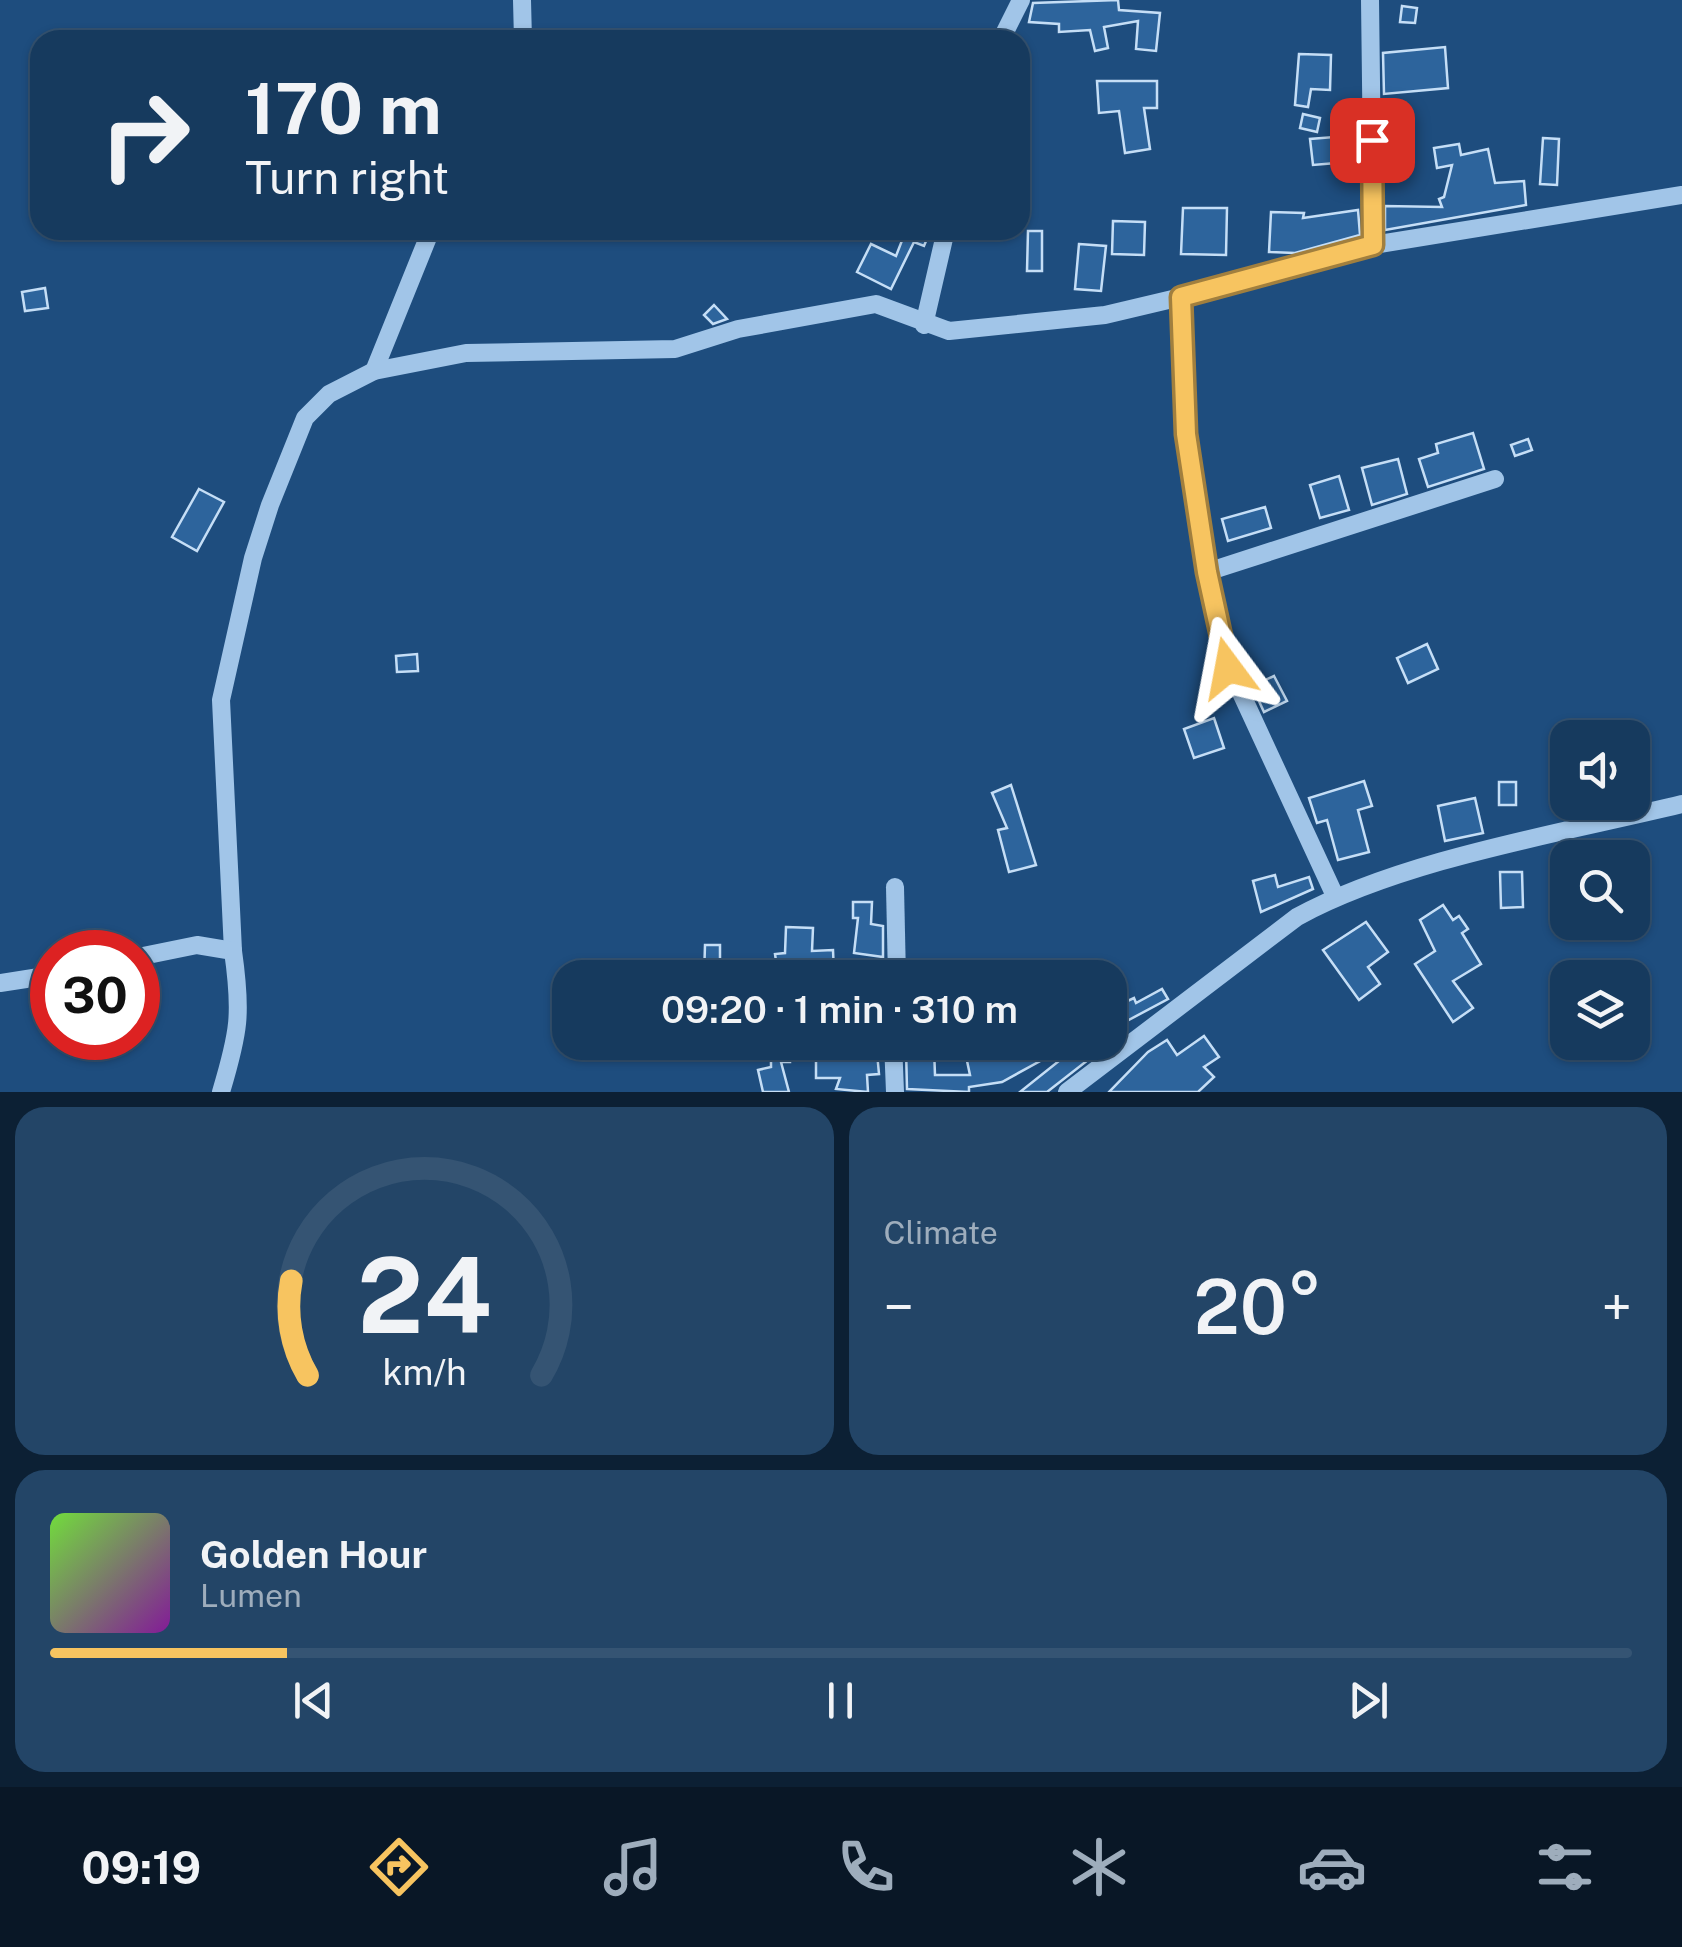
<!DOCTYPE html>
<meta charset="utf-8">
<style>
body{margin:0;font-family:"Public Sans",sans-serif;background:#234567;color:#f1f3f6;height:100vh;display:flex;flex-direction:column;font-size:38px;white-space:nowrap}
*{box-sizing:border-box;margin:0}
p{font-size:32px;color:#9eadbc}
.icon{flex:none;width:55px;height:55px;fill:none;stroke:currentColor;stroke-width:2;stroke-linecap:round;stroke-linejoin:round}
.map{position:relative;height:1092px;overflow:hidden}
.details{display:flex;flex-direction:column;gap:15px;padding:15px;background:#0c2034;flex:1}
.details>*{flex:none}
.banner{position:absolute;left:30px;top:30px;width:1000px;height:210px;border-radius:30px;box-shadow:0 2px 8px #0004,0 0 0 2px #355473;background:#163a5e;color:#f1f3f6;overflow:hidden}
.buttons{position:absolute;left:1550px;top:720px;display:grid;gap:20px}
.buttons a{display:grid;place-items:center;width:100px;height:100px;border-radius:20px;background:#163a5e;box-shadow:0 2px 8px #0004,0 0 0 2px #355473;font-size:50px}
.speed{position:absolute;left:30px;top:930px;display:flex;gap:20px;font-size:50px;font-weight:700;text-align:center}
.speed>*{display:grid;place-content:center;width:130px;height:130px;border-radius:50%;background:#163a5e;box-shadow:0 2px 8px #0004,0 0 0 2px #355473;line-height:1}
.speed .limit{border:15px solid #d22;background:#fff;color:#111}
.pin{position:absolute;display:grid;place-items:center;width:85px;height:85px;color:#fff;margin:-42px;border-radius:20px;box-shadow:0 5px 15px #0006}
.me{position:absolute;width:110px;margin:-55px;rotate:347deg;stroke-linejoin:round;filter:drop-shadow(0 0 8px #0008)}
.turn{display:flex;align-items:center;gap:35px;height:210px;padding:0 50px;font-size:45px}
.turn .icon{width:130px;height:130px;stroke-width:2.5}
.turn b{display:block;font-size:70px;line-height:85px}
.big{font-size:75px;font-weight:600;line-height:1.1}
.details .tile{flex:1;display:flex;flex-direction:column;justify-content:center;gap:15px;min-width:0;padding:0 35px;border-radius:30px;background:#234567}
.details .dial{align-items:center;gap:0}
.dial svg{height:260px;overflow:visible;fill:none;stroke:#355473;stroke-width:7;stroke-linecap:round;text-anchor:middle}
.dial text{fill:#f1f3f6;stroke:none}
.song{display:flex;align-items:center;gap:30px}
.cover{width:120px;height:120px;border-radius:15px;background:linear-gradient(135deg,hsl(100 70% 55%),hsl(290 70% 35%))}
.played{height:10px;border-radius:5px;background:linear-gradient(90deg,#f7c460 15%,#355473 15%)}
.keys{display:flex;justify-content:space-around;direction:ltr}
.heat{display:flex;justify-content:space-between;align-items:center;font-size:55px;direction:ltr}
.details .tiles{flex:1;display:grid;gap:15px;grid-template-columns:1fr 1fr}
.tile:last-child{grid-column:span 2}
.trip{position:absolute;left:552px;top:960px;width:575px;height:100px;border-radius:30px;background:#163a5e;box-shadow:0 2px 8px #0004,0 0 0 2px #355473;font-weight:600;line-height:100px;text-align:center}
.menu{display:flex;height:160px;justify-content:space-around;align-items:center;background:#091726;color:#9eadbc}
.menu .icon{width:70px;height:70px}
.menu .selected{color:#f7c460}
.menu b{font-size:45px;color:#f1f3f6}
.map>svg:first-child{display:block}
.building{fill:#2d649c;stroke:#c5def6;stroke-width:2.5}
.lines{fill:none;stroke-linecap:round;stroke-linejoin:round}
.minor{stroke:#a1c5e8;stroke-width:18}
.route-casing{stroke:#a17f3e;stroke-width:25}
.route{stroke:#f7c460;stroke-width:18}
</style>
<div class="map">
<svg width="1682" height="1092" viewBox="0 0 1682 1092">
<rect width="100%" height="100%" fill="#1e4d7e"/>
<g class="building">
<polygon points="1118,0 1119,10 1160,13 1156,51 1136,49 1138,21 1104,27 1108,48 1095,51 1090,30 1059,32 1059,24 1029,22 1033,3"/>
<polygon points="1402,6 1417,8 1415,23 1400,22"/>
<polygon points="1445,47 1448,88 1384,94 1383,53"/>
<polygon points="1299,54 1331,55 1330,90 1311,89 1308,107 1295,105"/>
<polygon points="1097,81 1157,81 1157,108 1144,108 1150,149 1125,153 1119,111 1099,113"/>
<polygon points="1303,114 1320,118 1317,132 1300,128"/>
<polygon points="1334,137 1336,163 1313,165 1310,139"/>
<polygon points="1543,138 1559,139 1557,185 1540,184"/>
<polygon points="1459,144 1461,155 1488,149 1495,183 1524,181 1526,205 1385,230 1385,206 1442,207 1439,199 1444,197 1452,165 1437,168 1434,148"/>
<polygon points="1183,208 1227,208 1226,255 1181,254"/>
<polygon points="1358,210 1360,235 1295,253 1269,252 1271,212 1304,213 1303,218"/>
<polygon points="1113,221 1145,222 1144,255 1112,254"/>
<polygon points="885,230 920,230 929,234 924,246 914,242 891,289 857,272 871,244 896,256 903,238"/>
<polygon points="1028,231 1042,231 1042,271 1027,271"/>
<polygon points="1079,244 1106,246 1101,291 1075,289"/>
<polygon points="45,288 48,308 25,311 22,292"/>
<polygon points="714,305 727,319 713,324 704,315"/>
<polygon points="1473,433 1484,469 1428,487 1419,459 1438,453 1436,444"/>
<polygon points="1528,439 1532,450 1515,456 1511,445"/>
<polygon points="1398,459 1407,494 1372,505 1362,468"/>
<polygon points="1339,476 1349,510 1320,518 1310,485"/>
<polygon points="199,489 224,502 197,551 172,537"/>
<polygon points="1265,507 1271,528 1228,541 1222,519"/>
<polygon points="1427,644 1438,669 1408,683 1397,658"/>
<polygon points="417,654 418,671 397,672 396,656"/>
<polygon points="1274,676 1287,701 1264,712 1252,686"/>
<polygon points="1214,718 1224,748 1194,758 1184,729"/>
<polygon points="1364,781 1372,806 1358,810 1369,852 1338,860 1327,820 1317,823 1309,798"/>
<rect x="1499" y="782" width="17" height="23"/>
<polygon points="1011,785 1036,865 1009,872 998,830 1007,828 992,793"/>
<polygon points="1475,798 1483,833 1445,841 1438,806"/>
<polygon points="1500,872 1522,872 1523,907 1501,908"/>
<polygon points="1275,875 1278,887 1309,877 1313,889 1261,912 1253,881"/>
<polygon points="853,902 872,902 871,924 883,926 883,957 854,953 858,918 853,918"/>
<polygon points="1443,905 1453,920 1459,916 1468,929 1462,933 1481,964 1453,981 1473,1008 1453,1022 1415,964 1435,951 1420,920"/>
<polygon points="1366,922 1388,952 1368,967 1380,984 1359,1000 1323,950"/>
<polygon points="786,927 813,928 812,951 833,950 834,973 798,978 798,966 777,968 775,954 785,953"/>
<polygon points="705,945 720,945 720,978 704,978"/>
<polygon points="1162,989 1168,999 1110,1030 1110,1009 1134,998 1136,1003"/>
<polygon points="1204,1036 1219,1057 1204,1067 1214,1077 1198,1092 1109,1092 1148,1052 1167,1040 1177,1055"/>
<polygon points="771,1042 790,1042 790,1062 781,1062 789,1092 763,1092 758,1070 771,1067"/>
<polygon points="849,1042 876,1042 879,1074 867,1075 868,1092 836,1089 840,1078 816,1078 816,1060 834,1059 833,1052 849,1049"/>
<polygon points="963,1042 1032,1042 1042,1060 1002,1082 969,1087 969,1092 907,1089 906,1049 934,1048 935,1075 970,1075"/>
<polygon points="1070,1042 1111,1042 1047,1092 1020,1092 1074,1049"/>
</g>
<g class="lines">
<g class="minor">
<polyline points="522,0 523,40"/>
<polyline points="1370,0 1373,245"/>
<polyline points="1001,40 1021,0"/>
<polyline points="924,325 946,230"/>
<polyline points="374,371 431,230"/>
<polyline points="1207,572 1495,479"/>
<polyline points="895,887 897,978"/>
<polyline points="1335,896 1229,667 1207,572 1186,434 1181,297 1373,245 1682,195"/>
<polyline points="233,951 221,700 253,558 270,505 305,418 329,394 374,371 466,353 675,349 738,329 876,304 949,331 1105,315 1181,297"/>
<path d="M 138,957 L 197,945 L 233,951 C 242,1014 239,1032 221,1092"/>
<polyline points="0,983 52,975"/>
<polyline points="893,1042 895,1092"/>
<path d="M 1067,1092 L 1297,917 C 1403,859 1563,833 1682,804"/>
</g>
</g>
<g class="lines">
<g class="route-casing">
<polyline id="route" points="1228,668 1207,572 1186,434 1181,297 1373,245 1372,140"/>
</g>
<use href="#route" class="route"/>
</g>
</svg>
<div class="buttons">
<a><svg class="icon" aria-label="sound" viewBox="0 0 24 24"><path d="M4 9h4l5-4v14l-5-4H4zM17 9q2 3 0 6"/></svg></a>
<a><svg class="icon" aria-label="search" viewBox="0 0 24 24"><circle cx="10" cy="10" r="6"/><path d="M15 15l6 6"/></svg></a>
<a><svg class="icon" aria-label="layers" viewBox="0 0 24 24"><path d="M12 4l9 5-9 5-9-5zM3 14l9 5 9-5"/></svg></a>
</div>
<div class="speed"><div class="limit">30</div></div>
<div class="pin" style="left:1372px;top:140px;background:#d93025"><svg class="icon" aria-label="arrive" viewBox="0 0 24 24"><path d="M6 21V4h12l-3 4 3 4H6"/></svg></div>
<svg class="me" style="left:1228px;top:668px" viewBox="-20 -20 40 40"><path d="M0-17L14 15 0 8-14 15z" fill="#f7c460" stroke="#fff" stroke-width="4"/></svg>
<div class="trip">09:20 · 1 min · 310 m</div>
<div class="banner">
<div class="turn"><svg class="icon" aria-label="right" viewBox="0 0 24 24"><path d="M7 20v-9h11M14 6l5 5-5 5"/></svg><div><b>170 m</b>Turn right</div></div>
</div>
</div>
<section class="details">
<div class="tiles">
<div class="tile dial"><svg viewBox="0 0 100 80">
<path d="M14 69A42 42 0 1 1 86 69"/>
<path d="M14 69A42 42 0 0 1 9 40" stroke="#f7c460"/>
<text x="50" y="56" font-size="32" font-weight="700">24</text>
<text x="50" y="72" font-size="11">km/h</text>
</svg></div>
<div class="tile"><p>Climate</p>
<div class="heat"><a>−</a><b class="big">20°</b><a>+</a></div>
</div>
<div class="tile">
<div class="song"><i class="cover"></i><div><b>Golden Hour</b><p>Lumen</p></div></div>
<div class="played"></div>
<div class="keys"><svg class="icon" aria-label="previous" viewBox="0 0 24 24"><path d="M18 5L8 12l10 7zM5 5v14"/></svg><svg class="icon" aria-label="pause" viewBox="0 0 24 24"><path d="M8 5v14M16 5v14"/></svg><svg class="icon" aria-label="next" viewBox="0 0 24 24"><path d="M6 5l10 7-10 7zM19 5v14"/></svg></div>
</div>
</div>
</section>
<nav class="menu">
<b>09:19</b>
<svg class="icon selected" aria-label="directions" viewBox="0 0 24 24"><path d="M12 3l9 9-9 9-9-9zM9 14v-3h6M13 9l2 2-2 2"/></svg>
<svg class="icon" aria-label="music" viewBox="0 0 24 24"><path d="M9 18V5l10-2v13"/><circle cx="6" cy="18" r="3"/><circle cx="16" cy="16" r="3"/></svg>
<svg class="icon" aria-label="phone" viewBox="0 0 24 24"><path d="M5 4h4l2 5-3 2q2 4 5 5l2-3 5 2v4C11 20 4 13 5 4z"/></svg>
<svg class="icon" aria-label="climate" viewBox="0 0 24 24"><path d="M12 3v18M4 7l16 10M4 17L20 7"/></svg>
<svg class="icon" aria-label="car" viewBox="0 0 24 24"><path d="M5 17H2v-5l4-1 3-4h7l3 4 3 1v5h-3M9 17h6M6 11h13"/><circle cx="7" cy="17" r="2"/><circle cx="17" cy="17" r="2"/></svg>
<svg class="icon" aria-label="filters" viewBox="0 0 24 24"><path d="M4 7h16M4 17h16"/><circle cx="9" cy="7" r="2"/><circle cx="15" cy="17" r="2"/></svg>
</nav>
